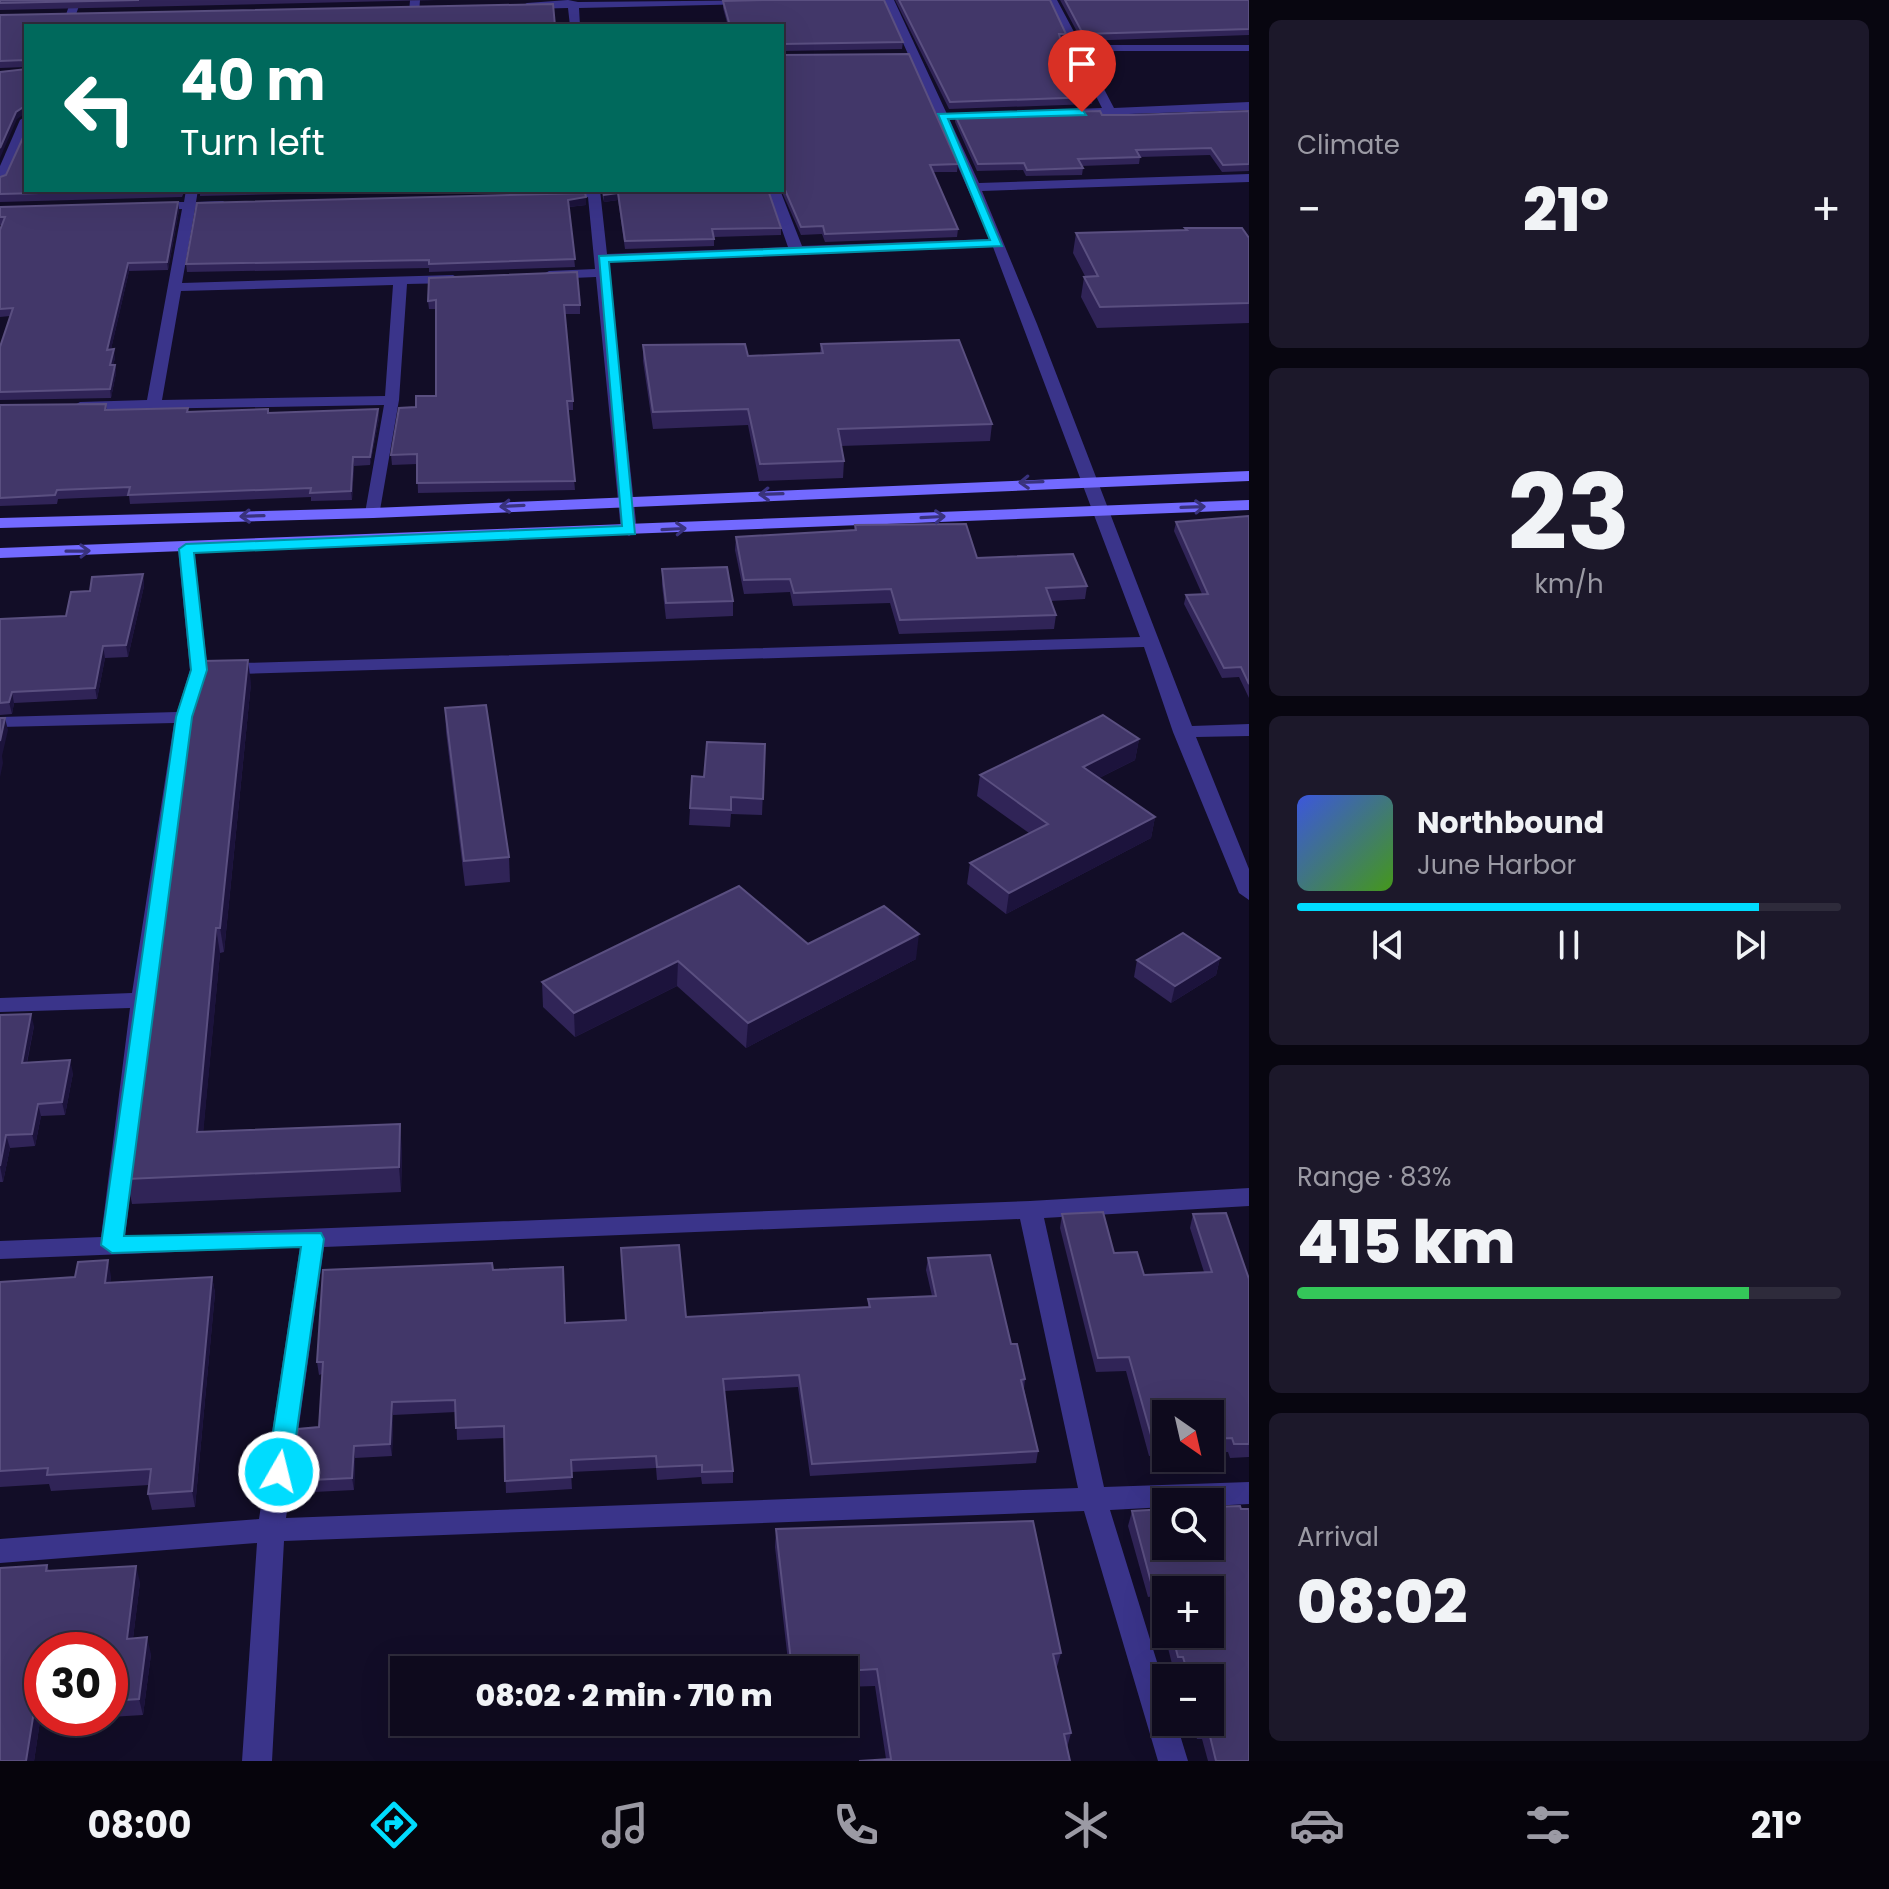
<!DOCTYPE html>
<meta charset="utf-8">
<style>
body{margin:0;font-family:Poppins,sans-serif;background:#1c182a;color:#f1f3f6;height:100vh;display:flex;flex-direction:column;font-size:30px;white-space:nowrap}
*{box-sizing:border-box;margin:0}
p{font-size:26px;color:#9b9aa4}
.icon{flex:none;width:44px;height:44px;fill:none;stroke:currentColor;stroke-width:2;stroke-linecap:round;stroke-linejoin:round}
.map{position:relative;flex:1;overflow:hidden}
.panel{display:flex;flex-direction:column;gap:20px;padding:20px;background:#080610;width:640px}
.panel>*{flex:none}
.top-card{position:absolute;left:24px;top:24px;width:760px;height:168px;border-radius:0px;box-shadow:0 8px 32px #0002,0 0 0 2px #2e2b3b;background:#00695c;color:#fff;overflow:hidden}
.needle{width:52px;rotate:146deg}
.buttons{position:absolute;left:1152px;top:1400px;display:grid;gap:16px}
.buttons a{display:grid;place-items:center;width:72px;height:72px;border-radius:0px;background:#0e0a1d;box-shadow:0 8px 32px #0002,0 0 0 2px #2e2b3b;font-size:40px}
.speed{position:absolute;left:24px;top:1632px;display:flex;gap:16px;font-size:40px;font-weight:700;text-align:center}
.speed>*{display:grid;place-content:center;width:104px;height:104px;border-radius:50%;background:#0e0a1d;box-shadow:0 8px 32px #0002,0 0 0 2px #2e2b3b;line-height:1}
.speed .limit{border:12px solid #d22;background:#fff;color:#111}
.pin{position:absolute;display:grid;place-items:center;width:68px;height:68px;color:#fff;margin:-82px -34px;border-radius:50% 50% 50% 0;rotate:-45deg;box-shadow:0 0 8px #0007}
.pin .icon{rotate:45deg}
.me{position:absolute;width:88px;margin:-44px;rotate:8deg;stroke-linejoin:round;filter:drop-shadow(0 0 6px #0008)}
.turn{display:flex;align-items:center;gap:28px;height:168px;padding:0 24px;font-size:36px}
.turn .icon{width:104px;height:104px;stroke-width:2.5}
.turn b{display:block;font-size:56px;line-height:68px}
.big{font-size:60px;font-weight:800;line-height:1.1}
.panel .widget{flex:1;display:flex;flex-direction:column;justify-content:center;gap:12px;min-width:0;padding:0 28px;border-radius:12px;background:#1c182a}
.panel .dial{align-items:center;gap:0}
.dial b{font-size:104px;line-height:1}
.song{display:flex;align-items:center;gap:24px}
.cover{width:96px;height:96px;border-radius:12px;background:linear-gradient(135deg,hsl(230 70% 55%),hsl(100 70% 35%))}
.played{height:8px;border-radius:4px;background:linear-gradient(90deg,#00dcfe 85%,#2e2b3b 85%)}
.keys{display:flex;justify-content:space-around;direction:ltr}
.heat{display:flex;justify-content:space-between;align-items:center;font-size:44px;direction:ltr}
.charge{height:12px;border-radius:6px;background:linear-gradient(90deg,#34c759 83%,#2e2b3b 0)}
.trip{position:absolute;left:390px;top:1656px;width:468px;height:80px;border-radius:0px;background:#0e0a1d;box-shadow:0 8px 32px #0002,0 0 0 2px #2e2b3b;font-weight:800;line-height:80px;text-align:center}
.menu{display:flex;height:128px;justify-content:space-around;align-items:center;background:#06040c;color:#9b9aa4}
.menu .icon{width:56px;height:56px}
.menu .on{color:#00dcfe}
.menu b{font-size:36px;color:#f1f3f6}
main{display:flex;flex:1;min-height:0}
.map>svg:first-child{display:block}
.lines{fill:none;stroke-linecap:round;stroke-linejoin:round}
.minor{fill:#3a348a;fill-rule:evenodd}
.secondary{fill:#736aff;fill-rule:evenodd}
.wall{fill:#302457;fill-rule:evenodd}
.shaded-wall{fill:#1c133c}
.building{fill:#423769;stroke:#5a4f80;stroke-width:2}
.oneway{stroke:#39327d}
.route{fill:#00dcfe;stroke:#008fa5;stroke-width:2}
</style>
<main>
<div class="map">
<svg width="1249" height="1761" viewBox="0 0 1249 1761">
<rect width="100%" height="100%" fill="#120d27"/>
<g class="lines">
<g class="minor">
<polygon points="71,0 81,0 72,26 62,26"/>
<polygon points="410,0 420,0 418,26 408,26"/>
<polygon points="568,0 578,2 804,0 799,3 579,8 580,26 570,26 568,8 527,9 522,6 527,3"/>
<path d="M 884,0 L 894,0 L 979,183 L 1249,174 L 1249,182 L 982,191 L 1037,324 L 1192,726 L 1249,724 L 1249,736 L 1196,737 L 1249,869 L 1249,900 L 1239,893 L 1173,732 L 1144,647 L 206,675 L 193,717 L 153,1000 L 125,1236 L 1030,1201 L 1249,1188 L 1249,1206 L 1044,1218 L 1104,1487 L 1249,1482 L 1249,1504 L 1210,1506 L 1210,1502 L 1166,1502 L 1166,1507 L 1110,1510 L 1166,1691 L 1166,1722 L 1176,1722 L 1188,1761 L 1158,1761 L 1084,1511 L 284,1541 L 272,1761 L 242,1761 L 257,1543 L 0,1563 L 0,1539 L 259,1519 L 300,1247 L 0,1259 L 0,1241 L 101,1237 L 130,1008 L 0,1012 L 0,998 L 132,993 L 174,723 L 0,727 L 0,717 L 177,712 L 190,670 L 178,549 L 186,544 L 194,549 L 207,664 L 1140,637 L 993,247 L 608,262 L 637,531 L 629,536 L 621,531 L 596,277 L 549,279 L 542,275 L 549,271 L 595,269 L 588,197 L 558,198 L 552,194 L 558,190 L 600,190 L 607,254 L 788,247 L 768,190 L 780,190 L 802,246 L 990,239 ZM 1020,1219 L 1078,1488 L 286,1518 L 324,1247 Z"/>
<polygon points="1047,0 1057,0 1081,45 1249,45 1249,51 1084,51 1114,108 1249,102 1249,110 1069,116 1069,110 1073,109 1102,108"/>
<polygon points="26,116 26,134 6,180 0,184 0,166 20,120"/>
<path d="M 186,190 L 198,190 L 196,202 L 223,201 L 229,205 L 223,209 L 195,209 L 182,283 L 453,275 L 460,279 L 453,283 L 407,284 L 399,400 L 379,516 L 373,518 L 365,513 L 384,405 L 80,410 L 73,406 L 80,402 L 147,400 L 182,209 L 155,210 L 149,206 L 155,202 L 184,202 ZM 393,285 L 385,396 L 162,400 L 181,291 Z"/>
</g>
<g class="secondary">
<polygon points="1249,471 1249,481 373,518 0,528 0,518 373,508"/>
<polygon points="1249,500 1249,510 0,558 0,548"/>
</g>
</g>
<g class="wall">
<polygon points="0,0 437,0 0,10"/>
<polygon points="895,0 1050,0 1066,34 1065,41 1061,41 1093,97 1092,104 949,109"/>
<polygon points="1060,0 1249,0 1249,35 1082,41"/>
<polygon points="723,1 903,42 902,49 782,51 782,26 728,26 723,8"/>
<polygon points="0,15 26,26 26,67 0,68"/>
<polygon points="782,53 782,55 958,164 957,172 933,172 958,229 957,237 825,242 822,234 801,235 781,190"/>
<polygon points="1249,111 1249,171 1222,172 1210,155 1140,157 1139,164 1081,166 1083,168 1082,175 1026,176 1023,170 977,171 955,122 955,115 1134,115"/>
<polygon points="0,177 185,190 182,197 0,202"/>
<polygon points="200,190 466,190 200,196"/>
<polygon points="601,190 768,190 781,228 781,235 714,237 714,246 625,249 618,200 604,202"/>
<polygon points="585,193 586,205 569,207 575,267 429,272 429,268 187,272 186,264"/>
<polygon points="178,202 179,210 168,270 129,271 111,349 115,358 113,365 115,365 116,373 111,398 0,400 0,347 10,316 0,317 0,230 2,225 0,225 0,207"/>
<polygon points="1185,228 1249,238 1249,323 1097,328 1081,297 1084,277 1085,276 1073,253 1076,233 1185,230"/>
<polygon points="428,301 580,305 580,314 565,314 573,401 573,410 568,410 575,490 418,493 417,464 392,465 391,455 416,407 436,396 436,309 429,309"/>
<polygon points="821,344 992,424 990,441 841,446 844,461 843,478 759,481 748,425 653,429 643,361 643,345 748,356 820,353"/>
<polygon points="106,404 107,410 189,412 269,413 378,409 379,418 370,465 354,466 352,500 311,501 311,497 130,504 129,496 58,499 57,504 0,506 0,405"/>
<polygon points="1249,516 1249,698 1239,677 1222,678 1184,604 1186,595 1202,594 1174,531 1176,522"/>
<polygon points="855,525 1087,586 1085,599 1051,601 1056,615 1054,629 899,634 890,603 793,606 790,592 744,594 735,550 736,537 854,530"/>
<polygon points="662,569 733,601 733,616 666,619 662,585"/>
<polygon points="143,574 144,586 128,657 105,658 97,699 14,703 12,714 0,715 0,619 66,616 90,591"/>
<polygon points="251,683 224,952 220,953 203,1132 402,1149 401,1192 132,1204 127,1179"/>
<polygon points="445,708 509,857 510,882 465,886 446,732"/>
<polygon points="1139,739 1135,760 1099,778 1155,817 1151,838 1006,914 967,884 970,863 1029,833 977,796 980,775"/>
<polygon points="765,744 762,815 731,814 730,827 689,825 690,808 704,777"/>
<polygon points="739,886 808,944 916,959 746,1048 677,986 575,1037 543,1007 542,982"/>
<polygon points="1220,958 1216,975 1171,1003 1134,977 1137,960"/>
<polygon points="0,1015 34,1026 27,1063 73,1073 65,1115 41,1116 35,1146 10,1148 3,1182 0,1182"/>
<polygon points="1062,1214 1144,1275 1204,1272 1190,1228 1193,1214 1249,1279 1249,1457 1230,1458 1228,1452 1210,1453 1210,1414 1166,1414 1166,1455 1149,1456 1126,1371 1096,1372 1060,1228"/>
<polygon points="621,1248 686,1317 868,1307 868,1299 932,1296 926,1270 928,1258 1011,1344 1025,1379 1024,1389 1038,1451 1036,1463 810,1476 798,1387 724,1391 733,1471 733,1483 702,1484 701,1477 657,1480 656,1468 571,1472 572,1489 506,1493 504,1438 457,1440 456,1412 393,1415 392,1456 355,1458 354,1490 293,1493 291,1481 319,1427 322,1374 319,1375 317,1362 493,1270 565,1323 626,1320"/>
<polygon points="111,1276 110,1283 212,1277 215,1293 195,1507 152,1510 148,1494 149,1485 51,1491 49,1484 0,1487 0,1282"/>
<path d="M 1240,1506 L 1241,1509 L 1249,1509 L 1249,1761 L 1208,1761 L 1202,1739 L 1197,1739 L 1192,1722 L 1210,1722 L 1210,1678 L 1181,1678 L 1179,1672 L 1174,1672 L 1155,1596 L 1148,1597 L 1128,1526 L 1132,1511 L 1166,1509 L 1166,1546 L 1210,1546 L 1210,1507 ZM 1166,1590 L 1210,1590 L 1210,1634 L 1166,1634 Z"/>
<polygon points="776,1529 1061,1653 1056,1670 1071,1733 1067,1748 886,1759 875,1686 844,1687 844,1670 789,1670 775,1547"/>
<polygon points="47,1565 49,1571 140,1582 133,1638 151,1654 143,1715 110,1717 110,1650 42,1650 42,1718 90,1718 40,1721 34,1761 0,1761"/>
</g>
<g class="shaded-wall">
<polygon points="25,106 26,113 17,119 0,158 0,148 16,112"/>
<polygon points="618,193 618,200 604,202 604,195"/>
<polygon points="586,197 586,205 568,207 568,200"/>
<polygon points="178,202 179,210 168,270 167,262"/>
<polygon points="128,263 129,271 109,358 107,350"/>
<polygon points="114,349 115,358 111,373 110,365"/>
<polygon points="115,365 116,373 111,398 110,389"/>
<polygon points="378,409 379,418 370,465 370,457"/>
<polygon points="353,457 354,466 352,500 351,491"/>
<polygon points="143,574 144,586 128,657 126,645"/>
<polygon points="103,646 105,658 97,699 95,688"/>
<polygon points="248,660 251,683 224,952 220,928"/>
<polygon points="12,692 14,703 12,714 9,702"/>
<polygon points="5,718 8,730 2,756 3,763 0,777 0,741"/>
<polygon points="1139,739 1135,760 1079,788 1083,767"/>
<polygon points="1155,817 1151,838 1006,914 1009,893"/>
<polygon points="216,928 220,953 201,1157 197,1132"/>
<polygon points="919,934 916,959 746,1048 748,1023"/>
<polygon points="1220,958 1216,975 1171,1003 1175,986"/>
<polygon points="678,961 677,986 575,1037 574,1013"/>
<polygon points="31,1014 34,1026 24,1075 22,1063"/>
<polygon points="70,1060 73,1073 65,1115 62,1102"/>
<polygon points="38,1104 41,1116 35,1146 32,1134"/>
<polygon points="400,1124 402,1149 401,1192 399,1167"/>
<polygon points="6,1135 10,1148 3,1182 0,1166"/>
<polygon points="108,1260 111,1276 108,1299 105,1283"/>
<polygon points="212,1277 215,1293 195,1507 192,1491"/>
<polygon points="392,1402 393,1415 392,1456 390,1444"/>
<polygon points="354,1446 355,1458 354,1490 352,1478"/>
<polygon points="136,1566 140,1582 131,1655 127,1639"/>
<polygon points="147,1637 151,1654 143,1715 139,1699"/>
<polygon points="35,1705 40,1721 34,1761 26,1761"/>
</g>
<g class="building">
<polygon points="0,0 139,0 0,3"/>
<polygon points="764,0 884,0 903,42 782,44 782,26 730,26 723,1"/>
<polygon points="899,0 1050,0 1066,34 1059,34 1060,38 1093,97 950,102"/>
<polygon points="1065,0 1249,0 1249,29 1083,34"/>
<polygon points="553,4 555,26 26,26 26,64 25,60 0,61 0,15"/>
<polygon points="782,53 782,55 909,54 958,164 930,165 958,229 825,234 823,226 801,227 782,183"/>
<polygon points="26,69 26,114 25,106 16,112 0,148 0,72"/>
<polygon points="1100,111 1102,115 1134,115 1249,111 1249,164 1223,165 1211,148 1136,150 1140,157 1078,159 1083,168 1027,170 1024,163 978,164 955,115"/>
<polygon points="26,131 26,190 158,190 0,194 0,177 6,175"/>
<polygon points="603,190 768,190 781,228 712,229 714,239 625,241 618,193 604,195"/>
<polygon points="585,193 586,197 568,200 575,259 429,264 429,260 186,264 197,203"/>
<polygon points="178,202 167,262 128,263 107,350 114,349 110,365 115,365 110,389 0,392 0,347 13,308 0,309 0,230 5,217 0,217 0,207"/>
<polygon points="1185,228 1242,228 1249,238 1249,303 1100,307 1084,277 1098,276 1076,233 1187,230"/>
<polygon points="577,272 580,305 564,305 573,401 567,401 575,481 417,483 417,454 391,455 399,408 416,407 416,396 436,396 436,300 428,301 429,278"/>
<polygon points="959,340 992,424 838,429 844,461 760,464 748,409 653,412 643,345 745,344 748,356 823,353 821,344"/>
<polygon points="106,404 105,410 188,408 187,412 268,409 268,413 378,409 370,457 353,457 351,491 310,493 311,488 128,495 130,487 57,490 55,495 0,498 0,405"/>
<polygon points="1249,516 1249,684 1241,667 1224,668 1186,595 1208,594 1176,522"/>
<polygon points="966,524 977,558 1073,554 1087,586 1046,588 1056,615 900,620 891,589 794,593 790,579 744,580 736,537 856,530 855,525"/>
<polygon points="727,567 733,601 666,603 662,569"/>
<polygon points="143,574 126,645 103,646 95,688 12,692 9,702 0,703 0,619 66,616 71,592 90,591 92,577"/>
<polygon points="248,660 220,928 216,928 197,1132 400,1124 399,1167 127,1179 192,694 203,661"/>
<polygon points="486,705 509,857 464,861 445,708"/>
<polygon points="1103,715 1139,739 1083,767 1155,817 1009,893 970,863 1048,824 980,775"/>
<polygon points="0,718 5,718 0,741"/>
<polygon points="707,742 765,744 763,799 731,797 731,810 690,808 692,776 704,777"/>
<polygon points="739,886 808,944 884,906 919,934 748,1023 678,961 574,1013 542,982"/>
<polygon points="1183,933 1220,958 1175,986 1137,960"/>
<polygon points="31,1014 22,1063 70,1060 62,1102 38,1104 32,1134 6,1135 0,1166 0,1015"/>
<polygon points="1103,1212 1114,1253 1137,1252 1144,1275 1212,1272 1193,1214 1226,1213 1249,1279 1249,1444 1234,1444 1232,1438 1210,1439 1210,1414 1166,1414 1166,1442 1153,1442 1129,1357 1098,1358 1062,1214"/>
<polygon points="679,1245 686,1317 870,1307 868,1299 936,1296 928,1258 990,1255 1011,1344 1017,1344 1025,1379 1021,1380 1038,1451 812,1464 799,1375 723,1379 733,1471 702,1472 702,1465 657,1467 656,1456 571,1460 572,1477 505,1481 504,1426 456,1428 455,1400 392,1402 390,1444 354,1446 352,1478 291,1481 298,1429 319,1427 323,1362 317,1362 323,1270 492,1263 493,1270 563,1267 565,1323 626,1320 621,1248"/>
<polygon points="108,1260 105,1283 212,1277 192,1491 148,1494 151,1469 47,1475 48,1468 0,1471 0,1282 75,1277 78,1262"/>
<polygon points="1240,1506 1241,1509 1249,1509 1249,1761 1216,1761 1207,1724 1201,1725 1201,1722 1210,1722 1210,1678 1189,1678 1183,1657 1178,1657 1172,1634 1210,1634 1210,1590 1166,1590 1166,1610 1159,1582 1151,1582 1132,1511 1166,1509 1166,1546 1210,1546 1210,1507"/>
<polygon points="1033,1521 1061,1653 1053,1654 1071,1733 1064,1734 1070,1761 859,1761 891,1759 877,1669 844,1671 792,1670 776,1529"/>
<polygon points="47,1565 46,1571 136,1566 127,1639 147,1637 139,1699 110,1701 110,1650 42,1650 42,1704 35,1705 26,1761 0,1761 0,1568"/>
</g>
<defs><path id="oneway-shaft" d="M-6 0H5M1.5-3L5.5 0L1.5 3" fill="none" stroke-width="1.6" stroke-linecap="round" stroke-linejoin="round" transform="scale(2)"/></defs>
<g class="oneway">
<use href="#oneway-shaft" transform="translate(1031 482) rotate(178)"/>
<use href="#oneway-shaft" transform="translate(771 494) rotate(178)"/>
<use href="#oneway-shaft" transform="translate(512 506) rotate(177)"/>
<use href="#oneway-shaft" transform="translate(1193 507) rotate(-2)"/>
<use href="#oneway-shaft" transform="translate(252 516) rotate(178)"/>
<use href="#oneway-shaft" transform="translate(933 517) rotate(-3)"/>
<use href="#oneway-shaft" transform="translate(674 529) rotate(-3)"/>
<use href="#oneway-shaft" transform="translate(78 551) rotate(-1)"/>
</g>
<polygon class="route" points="1082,109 1086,115 948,119 1002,246 609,262 635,534 194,553 207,670 192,717 124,1236 321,1233 324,1239 291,1472 288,1479 279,1482 271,1479 267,1472 301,1247 112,1253 101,1245 176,717 191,670 179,549 186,544 622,526 599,256 990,240 938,114"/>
</svg>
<div class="buttons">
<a><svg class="needle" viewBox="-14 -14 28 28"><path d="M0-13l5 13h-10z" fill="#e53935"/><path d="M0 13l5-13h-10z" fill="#9b9aa4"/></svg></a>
<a><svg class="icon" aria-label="search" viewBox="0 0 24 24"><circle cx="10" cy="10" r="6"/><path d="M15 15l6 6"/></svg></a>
<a>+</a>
<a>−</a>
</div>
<div class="speed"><div class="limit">30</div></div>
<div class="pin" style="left:1082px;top:112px;background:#d93025"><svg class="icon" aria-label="arrive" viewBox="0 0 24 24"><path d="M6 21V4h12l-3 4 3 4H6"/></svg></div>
<svg class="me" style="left:279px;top:1472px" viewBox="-20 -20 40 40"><circle r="17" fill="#00dcfe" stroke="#fff" stroke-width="3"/><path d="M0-11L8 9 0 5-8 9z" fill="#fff"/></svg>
<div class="trip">08:02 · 2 min · 710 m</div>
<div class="top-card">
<div class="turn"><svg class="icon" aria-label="left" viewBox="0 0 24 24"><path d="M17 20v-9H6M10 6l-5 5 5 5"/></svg><div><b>40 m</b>Turn left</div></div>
</div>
</div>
<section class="panel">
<div class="widget"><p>Climate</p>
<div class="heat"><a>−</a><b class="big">21°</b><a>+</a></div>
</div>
<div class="widget dial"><b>23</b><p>km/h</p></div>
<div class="widget">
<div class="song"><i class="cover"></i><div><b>Northbound</b><p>June Harbor</p></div></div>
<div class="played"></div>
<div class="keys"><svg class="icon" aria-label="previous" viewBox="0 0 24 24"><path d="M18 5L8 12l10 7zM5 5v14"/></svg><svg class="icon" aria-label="pause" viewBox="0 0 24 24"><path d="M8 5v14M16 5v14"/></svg><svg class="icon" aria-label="next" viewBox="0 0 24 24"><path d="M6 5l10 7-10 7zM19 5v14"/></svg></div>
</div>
<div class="widget"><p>Range · 83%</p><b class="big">415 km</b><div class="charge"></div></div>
<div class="widget"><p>Arrival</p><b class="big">08:02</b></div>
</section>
</main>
<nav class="menu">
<b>08:00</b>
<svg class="icon on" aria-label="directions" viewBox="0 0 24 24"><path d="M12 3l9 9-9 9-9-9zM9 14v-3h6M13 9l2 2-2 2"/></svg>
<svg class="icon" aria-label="music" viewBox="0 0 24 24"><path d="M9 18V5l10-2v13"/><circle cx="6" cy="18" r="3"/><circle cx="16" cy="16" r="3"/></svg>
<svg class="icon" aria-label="phone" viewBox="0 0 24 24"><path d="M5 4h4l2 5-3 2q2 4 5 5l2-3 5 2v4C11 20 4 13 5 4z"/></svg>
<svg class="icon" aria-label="climate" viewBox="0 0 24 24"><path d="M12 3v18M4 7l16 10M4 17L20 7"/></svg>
<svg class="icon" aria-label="car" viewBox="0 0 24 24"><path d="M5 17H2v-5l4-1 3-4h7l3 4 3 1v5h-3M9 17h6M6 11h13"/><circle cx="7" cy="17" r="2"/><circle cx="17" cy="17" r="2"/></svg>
<svg class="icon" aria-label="filters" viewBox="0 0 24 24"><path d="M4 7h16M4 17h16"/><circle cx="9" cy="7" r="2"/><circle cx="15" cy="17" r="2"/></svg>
<b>21°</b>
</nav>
